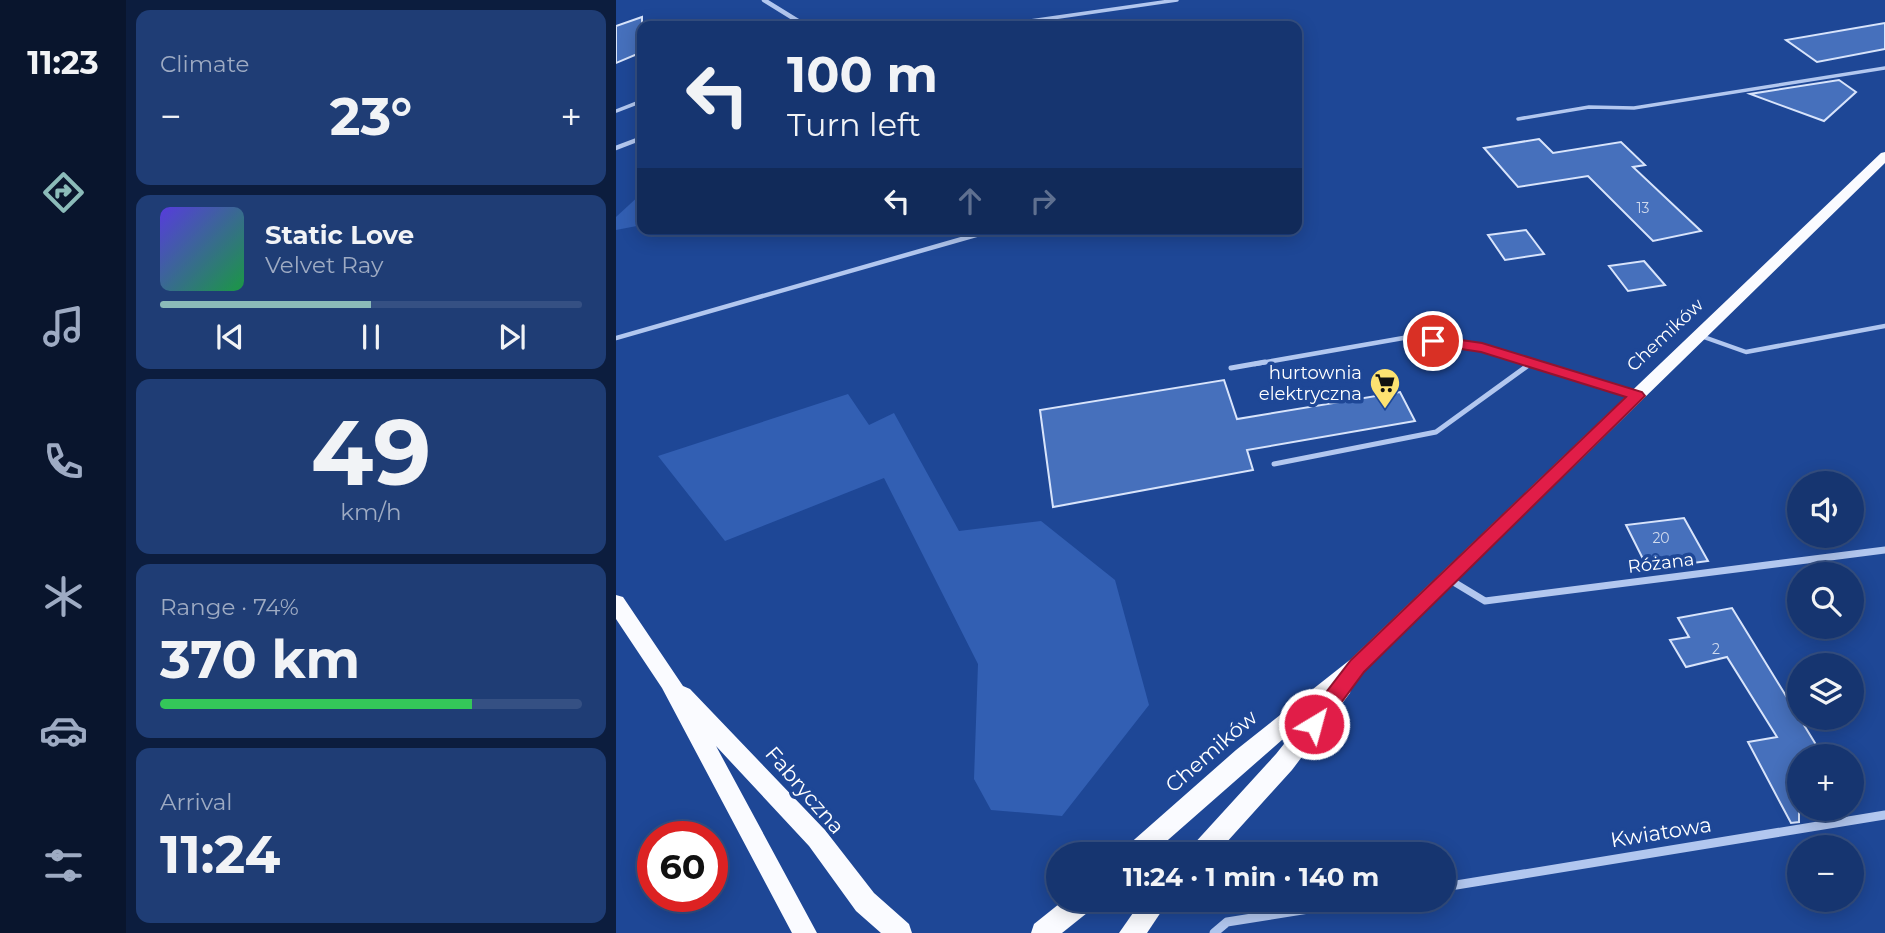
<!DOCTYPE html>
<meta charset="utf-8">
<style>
body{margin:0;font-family:Montserrat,sans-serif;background:#1f3d75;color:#f1f3f6;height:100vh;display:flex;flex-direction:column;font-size:26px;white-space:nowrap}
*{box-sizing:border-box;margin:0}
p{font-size:23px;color:#9eabc3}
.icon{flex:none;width:38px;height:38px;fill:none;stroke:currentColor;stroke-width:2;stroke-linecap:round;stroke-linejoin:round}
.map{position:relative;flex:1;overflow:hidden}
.details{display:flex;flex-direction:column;gap:10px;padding:10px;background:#0c1d3e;width:490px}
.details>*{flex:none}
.hud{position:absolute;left:21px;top:21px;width:665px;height:214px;border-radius:14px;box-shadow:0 4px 18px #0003,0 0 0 2px #355083;background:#163570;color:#f1f3f6;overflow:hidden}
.tools{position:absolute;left:1171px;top:471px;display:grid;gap:14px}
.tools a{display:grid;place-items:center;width:77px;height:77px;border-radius:50%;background:#163570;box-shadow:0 4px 18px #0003,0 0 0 2px #355083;font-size:35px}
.speed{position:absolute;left:21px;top:821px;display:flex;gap:14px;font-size:35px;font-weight:700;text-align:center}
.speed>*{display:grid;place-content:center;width:91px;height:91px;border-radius:50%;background:#163570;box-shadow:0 4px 18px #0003,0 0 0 2px #355083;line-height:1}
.speed .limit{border:10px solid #d22;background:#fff;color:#111}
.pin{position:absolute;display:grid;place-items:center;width:60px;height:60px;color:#fff;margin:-30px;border:4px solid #fff;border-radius:50%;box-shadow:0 2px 7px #0007}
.me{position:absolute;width:77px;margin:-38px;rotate:37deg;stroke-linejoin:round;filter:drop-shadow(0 0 5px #0008)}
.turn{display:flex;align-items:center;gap:24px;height:147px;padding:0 35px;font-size:32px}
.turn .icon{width:91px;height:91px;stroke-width:2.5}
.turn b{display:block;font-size:49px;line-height:60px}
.lanes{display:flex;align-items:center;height:66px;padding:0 35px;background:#0003;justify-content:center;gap:35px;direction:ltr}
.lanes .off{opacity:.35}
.big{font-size:52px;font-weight:700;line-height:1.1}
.details .card{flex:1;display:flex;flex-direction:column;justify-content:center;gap:10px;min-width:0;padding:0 24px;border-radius:14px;background:#1f3d75}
.details .dial{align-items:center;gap:0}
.dial b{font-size:91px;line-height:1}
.song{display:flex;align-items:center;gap:21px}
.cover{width:84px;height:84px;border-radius:10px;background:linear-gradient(135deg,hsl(250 70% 55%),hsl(140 70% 35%))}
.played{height:7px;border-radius:4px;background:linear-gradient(90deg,#8bbbb9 50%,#355083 50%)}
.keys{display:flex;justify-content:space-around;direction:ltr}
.heat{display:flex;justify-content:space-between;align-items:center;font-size:38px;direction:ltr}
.charge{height:10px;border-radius:5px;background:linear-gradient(90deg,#34c759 74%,#355083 0)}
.trip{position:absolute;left:430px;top:842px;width:410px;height:70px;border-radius:35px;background:#163570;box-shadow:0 4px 18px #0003,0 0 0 2px #355083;font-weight:700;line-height:70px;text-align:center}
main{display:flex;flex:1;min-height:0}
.menu{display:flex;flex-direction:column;width:126px;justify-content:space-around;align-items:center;background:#09152d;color:#9eabc3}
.menu .icon{width:49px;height:49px}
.menu .selected{color:#8bbbb9}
.menu b{font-size:32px;color:#f1f3f6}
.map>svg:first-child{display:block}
.green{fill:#325fb3}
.building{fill:#4670bc;stroke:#d8e4fb;stroke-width:2}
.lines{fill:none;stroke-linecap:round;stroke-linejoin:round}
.lane-far2{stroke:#b2c7ef;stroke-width:3.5}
.lane-far1{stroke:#b2c7ef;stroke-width:4.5}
.lane{stroke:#b2c7ef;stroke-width:5}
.street-far2{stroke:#b2c7ef;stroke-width:4.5}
.street-far1{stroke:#b2c7ef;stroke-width:7}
.street{stroke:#b2c7ef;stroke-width:9}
.primary{fill:#fafbff;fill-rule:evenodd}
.route{fill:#e11d48;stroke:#92132f;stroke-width:2}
.labels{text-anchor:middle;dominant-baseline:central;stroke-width:7;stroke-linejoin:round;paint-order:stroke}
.number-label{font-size:14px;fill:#d1dbee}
.street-label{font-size:18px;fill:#fff;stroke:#1e4796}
.poi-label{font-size:18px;fill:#fff;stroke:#1e4796;text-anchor:end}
.near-street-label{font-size:21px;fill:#fff;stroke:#1e4796}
</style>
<main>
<nav class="menu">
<b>11:23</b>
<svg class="icon selected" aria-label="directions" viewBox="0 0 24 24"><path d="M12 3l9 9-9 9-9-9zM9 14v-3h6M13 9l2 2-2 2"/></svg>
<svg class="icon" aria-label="music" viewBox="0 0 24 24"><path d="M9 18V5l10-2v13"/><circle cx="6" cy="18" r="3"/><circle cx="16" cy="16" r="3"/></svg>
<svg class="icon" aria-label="phone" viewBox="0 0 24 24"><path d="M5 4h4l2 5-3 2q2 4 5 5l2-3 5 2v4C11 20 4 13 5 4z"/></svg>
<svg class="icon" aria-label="climate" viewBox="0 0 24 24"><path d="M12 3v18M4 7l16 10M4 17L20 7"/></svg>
<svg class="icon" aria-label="car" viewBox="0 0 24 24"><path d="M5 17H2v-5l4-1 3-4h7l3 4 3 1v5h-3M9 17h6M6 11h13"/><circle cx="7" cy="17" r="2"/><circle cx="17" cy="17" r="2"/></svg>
<svg class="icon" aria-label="filters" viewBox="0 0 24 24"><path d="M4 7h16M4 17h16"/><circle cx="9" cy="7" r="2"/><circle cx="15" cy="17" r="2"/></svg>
</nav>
<section class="details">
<div class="card"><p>Climate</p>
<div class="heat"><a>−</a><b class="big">23°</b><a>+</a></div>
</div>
<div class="card">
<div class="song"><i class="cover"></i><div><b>Static Love</b><p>Velvet Ray</p></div></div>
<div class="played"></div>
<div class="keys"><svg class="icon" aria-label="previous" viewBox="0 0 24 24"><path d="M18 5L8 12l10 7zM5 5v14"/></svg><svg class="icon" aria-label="pause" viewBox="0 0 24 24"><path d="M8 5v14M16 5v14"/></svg><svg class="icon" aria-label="next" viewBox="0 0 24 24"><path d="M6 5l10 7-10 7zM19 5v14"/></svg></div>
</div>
<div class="card dial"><b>49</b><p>km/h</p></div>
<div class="card"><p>Range · 74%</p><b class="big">370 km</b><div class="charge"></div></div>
<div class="card"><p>Arrival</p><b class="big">11:24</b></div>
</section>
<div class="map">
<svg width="1269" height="933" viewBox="0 0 1269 933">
<rect width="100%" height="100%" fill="#1e4796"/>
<g class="green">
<polygon points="26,193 26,225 0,230 0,217"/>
<polygon points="232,394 253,425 278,413 343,531 425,521 499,580 533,705 446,816 375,810 358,779 362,664 268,478 109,541 42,456"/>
</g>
<g class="building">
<polygon points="26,17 26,52 0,63 0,26"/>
<polygon points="1269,23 1269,49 1201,62 1170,40"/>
<polygon points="1223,80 1240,92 1208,121 1134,94"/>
<polygon points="923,139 937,153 1005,142 1029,165 1017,167 1085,231 1037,241 972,176 902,187 868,148"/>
<polygon points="910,230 928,254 889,260 872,235"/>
<polygon points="1028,261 1049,285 1012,291 993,266"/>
<polygon points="608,380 621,419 784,392 799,421 631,450 637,470 437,507 424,410"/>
<polygon points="1068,518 1092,561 1032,569 1010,525"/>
<polygon points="1116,608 1207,756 1183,756 1183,822 1175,823 1132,742 1161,737 1111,657 1070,667 1054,640 1073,637 1062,618"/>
</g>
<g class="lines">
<g class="lane-far2">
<polyline points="380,26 561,0"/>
<polyline points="0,111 26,101"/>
<polyline points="902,119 973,107 1018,108 1269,68"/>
</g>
<g class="lane-far1">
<polyline points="1085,336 1130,352 1269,326"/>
<polyline points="0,338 381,229"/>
<polyline points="639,364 793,337 866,348 913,363"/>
</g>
<g class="lane">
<polyline points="910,362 913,363"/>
<polyline points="615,368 649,362"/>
<polyline points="658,464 820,432 914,364 1020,395"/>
</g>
<g class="street-far2">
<polyline points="148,0 190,26"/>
<polyline points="0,148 26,138"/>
</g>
<polyline class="street-far1" points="831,578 869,601 1269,550"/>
<g class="street">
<polyline points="828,887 1269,815"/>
<polyline points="598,933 611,922 749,900"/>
</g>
<g class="primary">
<polygon points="1269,152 1269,163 736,683 734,693 676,770 600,854 572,854 576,846 660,754 683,725 536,854 507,854 511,846 620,750 735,659 1265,153"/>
<polygon points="0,595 7,597 67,686 74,689 209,830 258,893 293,924 296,933 265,933 240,911 193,846 100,746 201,933 176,933 46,688 0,619"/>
<polygon points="448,900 479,900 476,909 446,933 415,933 418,924"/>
<polygon points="526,900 553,900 531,933 503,933"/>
</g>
</g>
<polygon class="route" points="817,336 866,343 1026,392 1029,396 748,672 705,730 698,733 691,730 688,724 691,717 735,660 1010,397 865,352 812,344 810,341"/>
<defs>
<g id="supermarket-pin" transform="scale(1.575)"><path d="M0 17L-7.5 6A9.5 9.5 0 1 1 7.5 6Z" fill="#fde271" stroke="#1e4796"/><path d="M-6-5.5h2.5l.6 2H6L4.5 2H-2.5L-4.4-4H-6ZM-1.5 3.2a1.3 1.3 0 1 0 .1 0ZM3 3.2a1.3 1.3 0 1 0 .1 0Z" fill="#111"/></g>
</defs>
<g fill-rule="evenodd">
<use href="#supermarket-pin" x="769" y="383"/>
</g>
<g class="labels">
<g class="number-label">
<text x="1027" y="208">13</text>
<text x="1045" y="538">20</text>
<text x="1100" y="649">2</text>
</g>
<g class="street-label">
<text transform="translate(1049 335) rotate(-43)">Chemików</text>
<text transform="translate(1045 563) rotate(-7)">Różana</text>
</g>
<g class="poi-label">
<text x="746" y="373">hurtownia<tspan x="746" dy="21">elektryczna</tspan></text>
</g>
<g class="near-street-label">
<text transform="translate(595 751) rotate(-41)">Chemików</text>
<text transform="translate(189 790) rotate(49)">Fabryczna</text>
<text transform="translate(1045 832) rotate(-9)">Kwiatowa</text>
</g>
</g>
</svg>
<div class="tools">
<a><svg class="icon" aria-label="sound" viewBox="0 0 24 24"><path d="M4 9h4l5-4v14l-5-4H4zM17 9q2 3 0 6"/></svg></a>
<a><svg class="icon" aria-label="search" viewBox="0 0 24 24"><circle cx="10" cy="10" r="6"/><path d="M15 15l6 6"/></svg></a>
<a><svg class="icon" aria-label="layers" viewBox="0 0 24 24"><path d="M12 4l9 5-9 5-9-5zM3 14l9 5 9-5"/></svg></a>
<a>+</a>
<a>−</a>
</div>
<div class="speed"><div class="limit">60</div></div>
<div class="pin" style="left:817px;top:341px;background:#d93025"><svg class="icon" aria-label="arrive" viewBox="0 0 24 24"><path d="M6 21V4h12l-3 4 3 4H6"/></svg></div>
<svg class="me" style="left:698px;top:724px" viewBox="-20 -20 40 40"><circle r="17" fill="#e11d48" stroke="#fff" stroke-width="3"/><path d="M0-11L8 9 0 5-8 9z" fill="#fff"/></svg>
<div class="trip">11:24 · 1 min · 140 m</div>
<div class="hud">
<div class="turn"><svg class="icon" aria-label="left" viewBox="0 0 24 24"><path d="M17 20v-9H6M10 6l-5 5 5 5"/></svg><div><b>100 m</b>Turn left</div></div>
<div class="lanes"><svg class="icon" aria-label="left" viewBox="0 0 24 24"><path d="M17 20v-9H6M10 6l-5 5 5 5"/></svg><svg class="icon off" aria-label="ahead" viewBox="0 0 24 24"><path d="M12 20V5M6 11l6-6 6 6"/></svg><svg class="icon off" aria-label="right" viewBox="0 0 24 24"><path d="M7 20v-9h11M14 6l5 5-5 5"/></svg></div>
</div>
</div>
</main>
